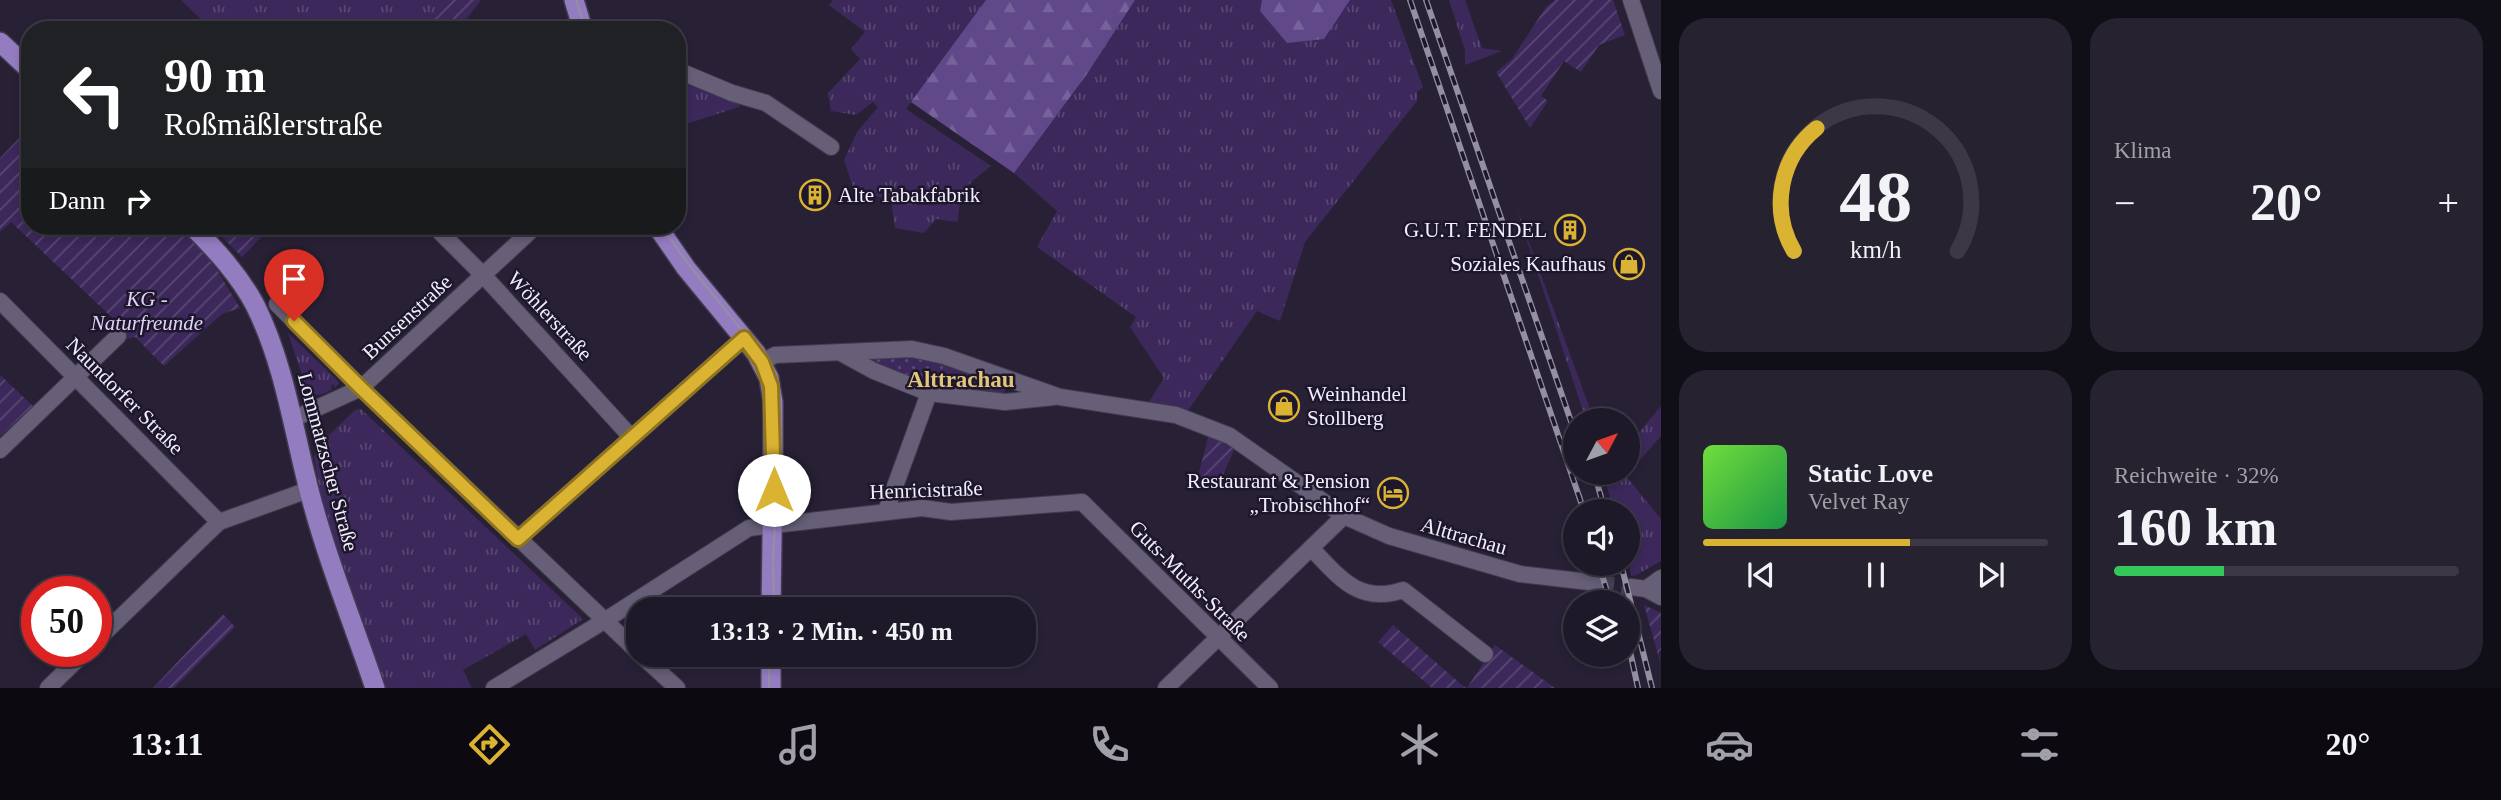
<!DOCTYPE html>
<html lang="de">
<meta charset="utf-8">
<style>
body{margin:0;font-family:"Times New Roman",serif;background:#262230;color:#f1f3f6;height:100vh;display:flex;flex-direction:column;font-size:26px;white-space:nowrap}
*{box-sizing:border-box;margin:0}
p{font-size:23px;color:#a1a0a8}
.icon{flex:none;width:38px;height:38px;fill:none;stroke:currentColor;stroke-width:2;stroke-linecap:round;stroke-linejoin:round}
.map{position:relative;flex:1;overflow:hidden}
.sheet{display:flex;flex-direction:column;gap:18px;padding:18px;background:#100e16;width:840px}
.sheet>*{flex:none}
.banner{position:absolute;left:21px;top:21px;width:665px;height:214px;border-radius:28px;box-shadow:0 4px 10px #0003,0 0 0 2px #3c3845;background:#202124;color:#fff;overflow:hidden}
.needle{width:46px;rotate:49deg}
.buttons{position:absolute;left:1563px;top:408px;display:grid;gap:14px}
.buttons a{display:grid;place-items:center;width:77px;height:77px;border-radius:50%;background:#1e1928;box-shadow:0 4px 10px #0003,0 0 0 2px #3c3845;font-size:35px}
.speed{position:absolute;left:21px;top:576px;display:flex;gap:14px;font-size:35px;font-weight:700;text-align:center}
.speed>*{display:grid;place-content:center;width:91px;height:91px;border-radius:50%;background:#1e1928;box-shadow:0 4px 10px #0003,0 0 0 2px #3c3845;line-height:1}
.speed .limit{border:10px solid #d22;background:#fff;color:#111}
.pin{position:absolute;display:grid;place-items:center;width:60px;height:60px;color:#fff;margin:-72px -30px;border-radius:50% 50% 50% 0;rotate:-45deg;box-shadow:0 0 7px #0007}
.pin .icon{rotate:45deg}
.me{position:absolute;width:77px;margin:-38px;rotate:0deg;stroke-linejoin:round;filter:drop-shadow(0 0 5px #0008)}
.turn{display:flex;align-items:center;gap:24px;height:147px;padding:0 28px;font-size:32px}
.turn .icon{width:91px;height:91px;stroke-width:2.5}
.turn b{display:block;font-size:49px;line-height:60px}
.then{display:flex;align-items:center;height:66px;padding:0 28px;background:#0003;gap:14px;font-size:26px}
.big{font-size:52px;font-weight:700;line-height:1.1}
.sheet .widget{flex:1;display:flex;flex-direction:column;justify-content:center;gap:10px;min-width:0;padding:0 24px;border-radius:28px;background:#262230}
.sheet .dial{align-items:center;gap:0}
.dial svg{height:182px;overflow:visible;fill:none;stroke:#3c3845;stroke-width:7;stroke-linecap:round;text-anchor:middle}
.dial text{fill:#f1f3f6;stroke:none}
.song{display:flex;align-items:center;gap:21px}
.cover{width:84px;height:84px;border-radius:10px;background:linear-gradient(135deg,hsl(100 70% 55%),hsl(140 70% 35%))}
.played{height:7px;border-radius:4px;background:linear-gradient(90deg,#dab333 60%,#3c3845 60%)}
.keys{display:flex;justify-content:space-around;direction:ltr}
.heat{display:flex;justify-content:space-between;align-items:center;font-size:38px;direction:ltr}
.charge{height:10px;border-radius:5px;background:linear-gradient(90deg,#34c759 32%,#3c3845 0)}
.sheet .tiles{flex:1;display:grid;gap:18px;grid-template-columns:repeat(2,1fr)}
.trip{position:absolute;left:626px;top:597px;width:410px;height:70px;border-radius:28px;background:#1e1928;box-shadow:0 4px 10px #0003,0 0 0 2px #3c3845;font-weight:700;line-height:70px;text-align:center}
.menu{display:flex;height:112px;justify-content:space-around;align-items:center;background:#0c0a10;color:#a1a0a8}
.menu .icon{width:49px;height:49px}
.menu .on{color:#dab333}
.menu b{font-size:32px;color:#f1f3f6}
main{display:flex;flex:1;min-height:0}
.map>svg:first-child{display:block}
.grass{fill:url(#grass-tufts)}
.forest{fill:url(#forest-firs)}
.park{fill:url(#park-dots)}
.garden{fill:url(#garden-furrows)}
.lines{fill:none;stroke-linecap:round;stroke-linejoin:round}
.minor-tunnel{stroke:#464054;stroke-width:16;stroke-dasharray:16 8;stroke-linecap:butt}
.minor-casing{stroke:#423c4e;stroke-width:18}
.major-casing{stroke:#423c4e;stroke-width:22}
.minor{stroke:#665f77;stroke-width:16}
.major{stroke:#947cc1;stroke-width:19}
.tram{stroke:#9590a1;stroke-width:2}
.rail-casing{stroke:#9590a1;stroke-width:6}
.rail{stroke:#1e172c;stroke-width:3.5;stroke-dasharray:10;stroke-linecap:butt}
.route-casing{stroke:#8e7421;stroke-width:18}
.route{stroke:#dab333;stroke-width:12}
.labels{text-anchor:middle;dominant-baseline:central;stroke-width:5;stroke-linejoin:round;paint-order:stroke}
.poi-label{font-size:21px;fill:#f2eefc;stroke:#1e172c;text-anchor:end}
.park-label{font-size:21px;font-style:italic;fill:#dfd3f9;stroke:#1e172c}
.street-label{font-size:21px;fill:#f2eefc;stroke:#1e172c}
.neighbourhood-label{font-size:23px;font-weight:bold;fill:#e0c57a;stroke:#1e172c}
</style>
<main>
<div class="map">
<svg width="1661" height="688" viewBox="0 0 1661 688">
<defs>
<pattern id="grass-tufts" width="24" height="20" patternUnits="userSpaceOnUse" patternTransform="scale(1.75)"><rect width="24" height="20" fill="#3c285b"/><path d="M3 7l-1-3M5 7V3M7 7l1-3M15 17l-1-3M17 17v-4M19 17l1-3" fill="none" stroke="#594873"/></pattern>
<pattern id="forest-firs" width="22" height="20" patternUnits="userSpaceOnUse" patternTransform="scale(1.75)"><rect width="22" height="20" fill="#604889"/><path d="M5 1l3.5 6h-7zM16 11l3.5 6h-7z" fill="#77639b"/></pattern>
<pattern id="park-dots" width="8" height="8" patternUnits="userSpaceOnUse" patternTransform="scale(1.75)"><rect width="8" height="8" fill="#3c285b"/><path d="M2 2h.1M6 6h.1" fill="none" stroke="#594873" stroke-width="1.8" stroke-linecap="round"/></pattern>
<pattern id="garden-furrows" width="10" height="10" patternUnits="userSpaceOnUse" patternTransform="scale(1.75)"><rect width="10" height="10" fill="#3c285b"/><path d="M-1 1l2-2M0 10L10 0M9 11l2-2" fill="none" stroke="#594873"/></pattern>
</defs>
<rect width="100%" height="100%" fill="#282136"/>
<g class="grass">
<polygon points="181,0 452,0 423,27 425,30 212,30"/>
<path d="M 833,0 L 1391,0 L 1423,87 L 1417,92 L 1417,101 L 1305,242 L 1280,321 L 1257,311 L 1187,412 L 1149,402 L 1164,378 L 1130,327 L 1136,317 L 1037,247 L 1057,211 L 1014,173 L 911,102 L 906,109 L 991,166 C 965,187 960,188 958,222 L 936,219 L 924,233 L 895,228 L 891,200 L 854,190 L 844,160 L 857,132 L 878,107 L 873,102 L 856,115 L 831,111 L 828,93 L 860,59 L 851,49 L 865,32 L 829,5 Z"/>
<polygon points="1449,0 1465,0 1482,48 1502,51 1465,65 1465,50"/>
<polygon points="677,79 740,103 739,107 677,127"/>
<polygon points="1515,204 1594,420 1586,420"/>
<polygon points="288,333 337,380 339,383 335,388 333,384 331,386 332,390 319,395 314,394 306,387"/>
<polygon points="1661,406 1661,436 1626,476 1661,519 1661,561 1636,575 1631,576 1628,558 1628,511 1614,511 1603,473 1628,472 1628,446"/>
<polygon points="361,409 583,619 535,650 526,634 463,670 472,688 384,688 323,510 314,457 325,439 355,410"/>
</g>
<g class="forest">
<polygon points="986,0 1135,0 1087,74 1014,173 911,102"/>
<polygon points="1262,0 1350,0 1324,39 1287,43 1260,11"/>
</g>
<polygon class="park" points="910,353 1001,382 1005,392 1002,395 932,387 864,362 863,356"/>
<g class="garden">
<polygon points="452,0 481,0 458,30 425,30 422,27"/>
<polygon points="1555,0 1613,0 1625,35 1599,45 1581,72 1564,61 1541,96 1548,101 1530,128 1496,72 1512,59 1546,7"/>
<polygon points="30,127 30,226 180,226 216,268 240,308 222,314 164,366 135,337 122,340 114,332 120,325 11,222 0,232 0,158"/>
<polygon points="211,226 272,226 242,257"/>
<polygon points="0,375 33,406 0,436"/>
<polygon points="1209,434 1231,445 1234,450 1220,482 1196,484"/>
<polygon points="1644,605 1661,613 1661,650 1659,652 1661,665"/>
<polygon points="223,614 235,627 174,688 153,688"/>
<polygon points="1393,625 1462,685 1466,688 1432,688 1378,642"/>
<polygon points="1495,645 1555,688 1467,688"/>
</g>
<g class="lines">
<polyline class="minor-tunnel" points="1598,583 1631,587"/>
<g class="minor-casing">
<g id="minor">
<polyline points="1631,0 1661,91"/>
<polyline points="677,70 732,93 766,103 831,147"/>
<polyline points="434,226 484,276 632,438"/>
<polyline points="0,301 219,522"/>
<polyline points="277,304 361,388 639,653"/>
<polyline points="841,353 874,371 929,393 1005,402 1054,397"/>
<polyline points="762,362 775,355 912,349 944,356 1060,397 1176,415 1230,436 1344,516 1389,536 1520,574 1598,583"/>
<polyline points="293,419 361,388 536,226"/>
<polyline points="0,450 118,336"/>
<polyline points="886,511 929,393"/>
<polyline points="518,539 744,338"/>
<path d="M 1312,549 C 1339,577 1359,605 1403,590 L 1485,654"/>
<polyline points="1631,587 1646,589 1661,597"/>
<polyline points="1646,589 1661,578"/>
<polyline points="96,641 219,522 308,490"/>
<polyline points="640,654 677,688"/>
<polyline points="48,688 86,651"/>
<polyline points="494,688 604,621 749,528 922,508 951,512 1082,502 1270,688"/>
<polyline points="1166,688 1344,516"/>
</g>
</g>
<g class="major-casing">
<g id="major">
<polyline points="574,0 583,30"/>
<polyline points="0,42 30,70"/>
<path d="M 192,226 C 216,250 239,275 255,305 C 284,363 293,428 309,490 C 326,557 353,622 375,688"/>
<polyline points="657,226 686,268 756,353 769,378 773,402 773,473 771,609"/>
<polyline points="771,654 771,688"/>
</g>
</g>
<use href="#minor" class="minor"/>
<use href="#major" class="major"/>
<g class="tram">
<polyline points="576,0 586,30"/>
<polyline points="661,226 689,265 766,360 775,383 777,489 773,559 774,609"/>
<polyline points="769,654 769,688"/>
</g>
<g class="rail-casing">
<g id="rail">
<polyline points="1410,0 1584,511"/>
<polyline points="1426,0 1575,433"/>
<polyline points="1594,472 1605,511"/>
<polyline points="1599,564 1610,602"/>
<polyline points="1621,564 1652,688"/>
<polyline points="1628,642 1638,688"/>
</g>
</g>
<use href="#rail" class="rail"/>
</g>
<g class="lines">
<g class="route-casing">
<polyline id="route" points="294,321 361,388 518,539 744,338 762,362 771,386 774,490"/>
</g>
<use href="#route" class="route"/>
</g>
<defs>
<g id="building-ring" transform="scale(1.575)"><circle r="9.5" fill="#1e172c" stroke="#dab333" stroke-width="1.5"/><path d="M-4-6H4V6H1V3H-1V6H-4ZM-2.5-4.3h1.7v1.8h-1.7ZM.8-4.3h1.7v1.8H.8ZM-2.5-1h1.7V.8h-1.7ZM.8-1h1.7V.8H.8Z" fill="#dab333"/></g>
<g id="shop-ring" transform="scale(1.575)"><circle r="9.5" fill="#1e172c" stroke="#dab333" stroke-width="1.5"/><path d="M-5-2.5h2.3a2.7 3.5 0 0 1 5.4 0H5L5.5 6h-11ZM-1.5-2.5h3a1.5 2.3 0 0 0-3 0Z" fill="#dab333"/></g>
<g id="hotel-ring" transform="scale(1.575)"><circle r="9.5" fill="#1e172c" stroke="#dab333" stroke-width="1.5"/><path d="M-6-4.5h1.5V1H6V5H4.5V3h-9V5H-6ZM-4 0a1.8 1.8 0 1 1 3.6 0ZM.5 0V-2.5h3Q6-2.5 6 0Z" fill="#dab333"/></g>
</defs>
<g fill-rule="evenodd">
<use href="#building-ring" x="815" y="195"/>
<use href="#building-ring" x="1570" y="230"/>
<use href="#shop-ring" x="1629" y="264"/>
<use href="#shop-ring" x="1284" y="406"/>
<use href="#hotel-ring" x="1393" y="493"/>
</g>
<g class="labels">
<g class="poi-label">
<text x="838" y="195" text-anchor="start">Alte Tabakfabrik</text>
<text x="1547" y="230">G.U.T. FENDEL</text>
<text x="1606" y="264">Soziales Kaufhaus</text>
<text x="1307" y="394" text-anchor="start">Weinhandel<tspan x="1307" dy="24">Stollberg</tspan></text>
<text x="1370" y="481">Restaurant &amp; Pension<tspan x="1370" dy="24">„Trobischhof“</tspan></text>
</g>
<g class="park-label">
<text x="147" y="299">KG -<tspan x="147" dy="24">Naturfreunde</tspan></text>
</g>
<g class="street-label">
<text transform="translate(550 316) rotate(47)">Wöhlerstraße</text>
<text transform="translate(407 317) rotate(-43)">Bunsenstraße</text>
<text transform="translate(125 396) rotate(45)">Naundorfer Straße</text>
<text transform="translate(328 462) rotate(75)">Lommatzscher Straße</text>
<text transform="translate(926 490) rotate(-2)">Henricistraße</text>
<text transform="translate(1464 536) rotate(16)">Alttrachau</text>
<text transform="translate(1190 581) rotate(45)">Guts-Muths-Straße</text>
</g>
<g class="neighbourhood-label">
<text x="961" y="379">Alttrachau</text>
</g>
</g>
</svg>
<div class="buttons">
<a><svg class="needle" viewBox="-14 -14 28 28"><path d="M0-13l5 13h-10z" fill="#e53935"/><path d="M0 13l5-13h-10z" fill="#a1a0a8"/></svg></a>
<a><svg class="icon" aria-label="sound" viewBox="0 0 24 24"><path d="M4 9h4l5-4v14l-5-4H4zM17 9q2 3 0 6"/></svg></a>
<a><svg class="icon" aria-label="layers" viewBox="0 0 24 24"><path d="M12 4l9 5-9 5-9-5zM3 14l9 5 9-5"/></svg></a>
</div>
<div class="speed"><div class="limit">50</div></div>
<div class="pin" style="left:294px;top:321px;background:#d93025"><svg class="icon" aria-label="arrive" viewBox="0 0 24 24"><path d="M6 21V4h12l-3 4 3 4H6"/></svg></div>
<svg class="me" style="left:774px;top:490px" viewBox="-20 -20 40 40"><circle r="19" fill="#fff"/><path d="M0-13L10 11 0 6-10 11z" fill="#dab333"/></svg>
<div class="trip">13:13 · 2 Min. · 450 m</div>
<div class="banner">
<div class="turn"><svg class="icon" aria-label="left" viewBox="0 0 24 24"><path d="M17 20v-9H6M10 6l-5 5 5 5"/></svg><div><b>90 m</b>Roßmäßlerstraße</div></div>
<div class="then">Dann<svg class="icon" aria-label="right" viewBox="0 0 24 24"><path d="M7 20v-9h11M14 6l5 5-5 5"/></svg></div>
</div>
</div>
<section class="sheet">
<div class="tiles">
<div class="widget dial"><svg viewBox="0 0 100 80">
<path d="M14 69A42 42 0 1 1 86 69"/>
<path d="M14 69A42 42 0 0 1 24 15" stroke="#dab333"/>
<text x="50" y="56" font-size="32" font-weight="700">48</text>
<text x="50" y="72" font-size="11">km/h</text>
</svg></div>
<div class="widget"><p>Klima</p>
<div class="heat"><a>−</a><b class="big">20°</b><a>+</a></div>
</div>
<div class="widget">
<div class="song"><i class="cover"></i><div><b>Static Love</b><p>Velvet Ray</p></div></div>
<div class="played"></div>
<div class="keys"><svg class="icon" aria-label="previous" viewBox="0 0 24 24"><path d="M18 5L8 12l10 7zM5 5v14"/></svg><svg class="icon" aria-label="pause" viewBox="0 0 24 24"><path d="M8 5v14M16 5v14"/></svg><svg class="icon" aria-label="next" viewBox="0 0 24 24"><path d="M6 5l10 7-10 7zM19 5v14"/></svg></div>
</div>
<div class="widget"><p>Reichweite · 32%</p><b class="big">160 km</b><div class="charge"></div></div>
</div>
</section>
</main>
<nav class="menu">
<b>13:11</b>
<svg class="icon on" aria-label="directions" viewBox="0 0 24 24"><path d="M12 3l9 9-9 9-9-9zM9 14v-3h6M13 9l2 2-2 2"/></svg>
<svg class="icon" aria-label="music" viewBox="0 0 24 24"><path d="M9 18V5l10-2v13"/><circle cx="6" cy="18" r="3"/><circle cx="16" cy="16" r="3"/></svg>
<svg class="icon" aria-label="phone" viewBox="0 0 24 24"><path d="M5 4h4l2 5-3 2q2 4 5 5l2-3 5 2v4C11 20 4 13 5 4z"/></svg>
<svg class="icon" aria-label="climate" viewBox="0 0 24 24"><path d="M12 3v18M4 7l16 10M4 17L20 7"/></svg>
<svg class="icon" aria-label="car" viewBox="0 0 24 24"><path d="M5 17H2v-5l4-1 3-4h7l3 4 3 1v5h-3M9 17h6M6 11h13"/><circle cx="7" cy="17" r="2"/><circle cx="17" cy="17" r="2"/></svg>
<svg class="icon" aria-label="filters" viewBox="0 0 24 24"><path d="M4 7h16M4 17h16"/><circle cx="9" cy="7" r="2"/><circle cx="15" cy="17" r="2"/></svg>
<b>20°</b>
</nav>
